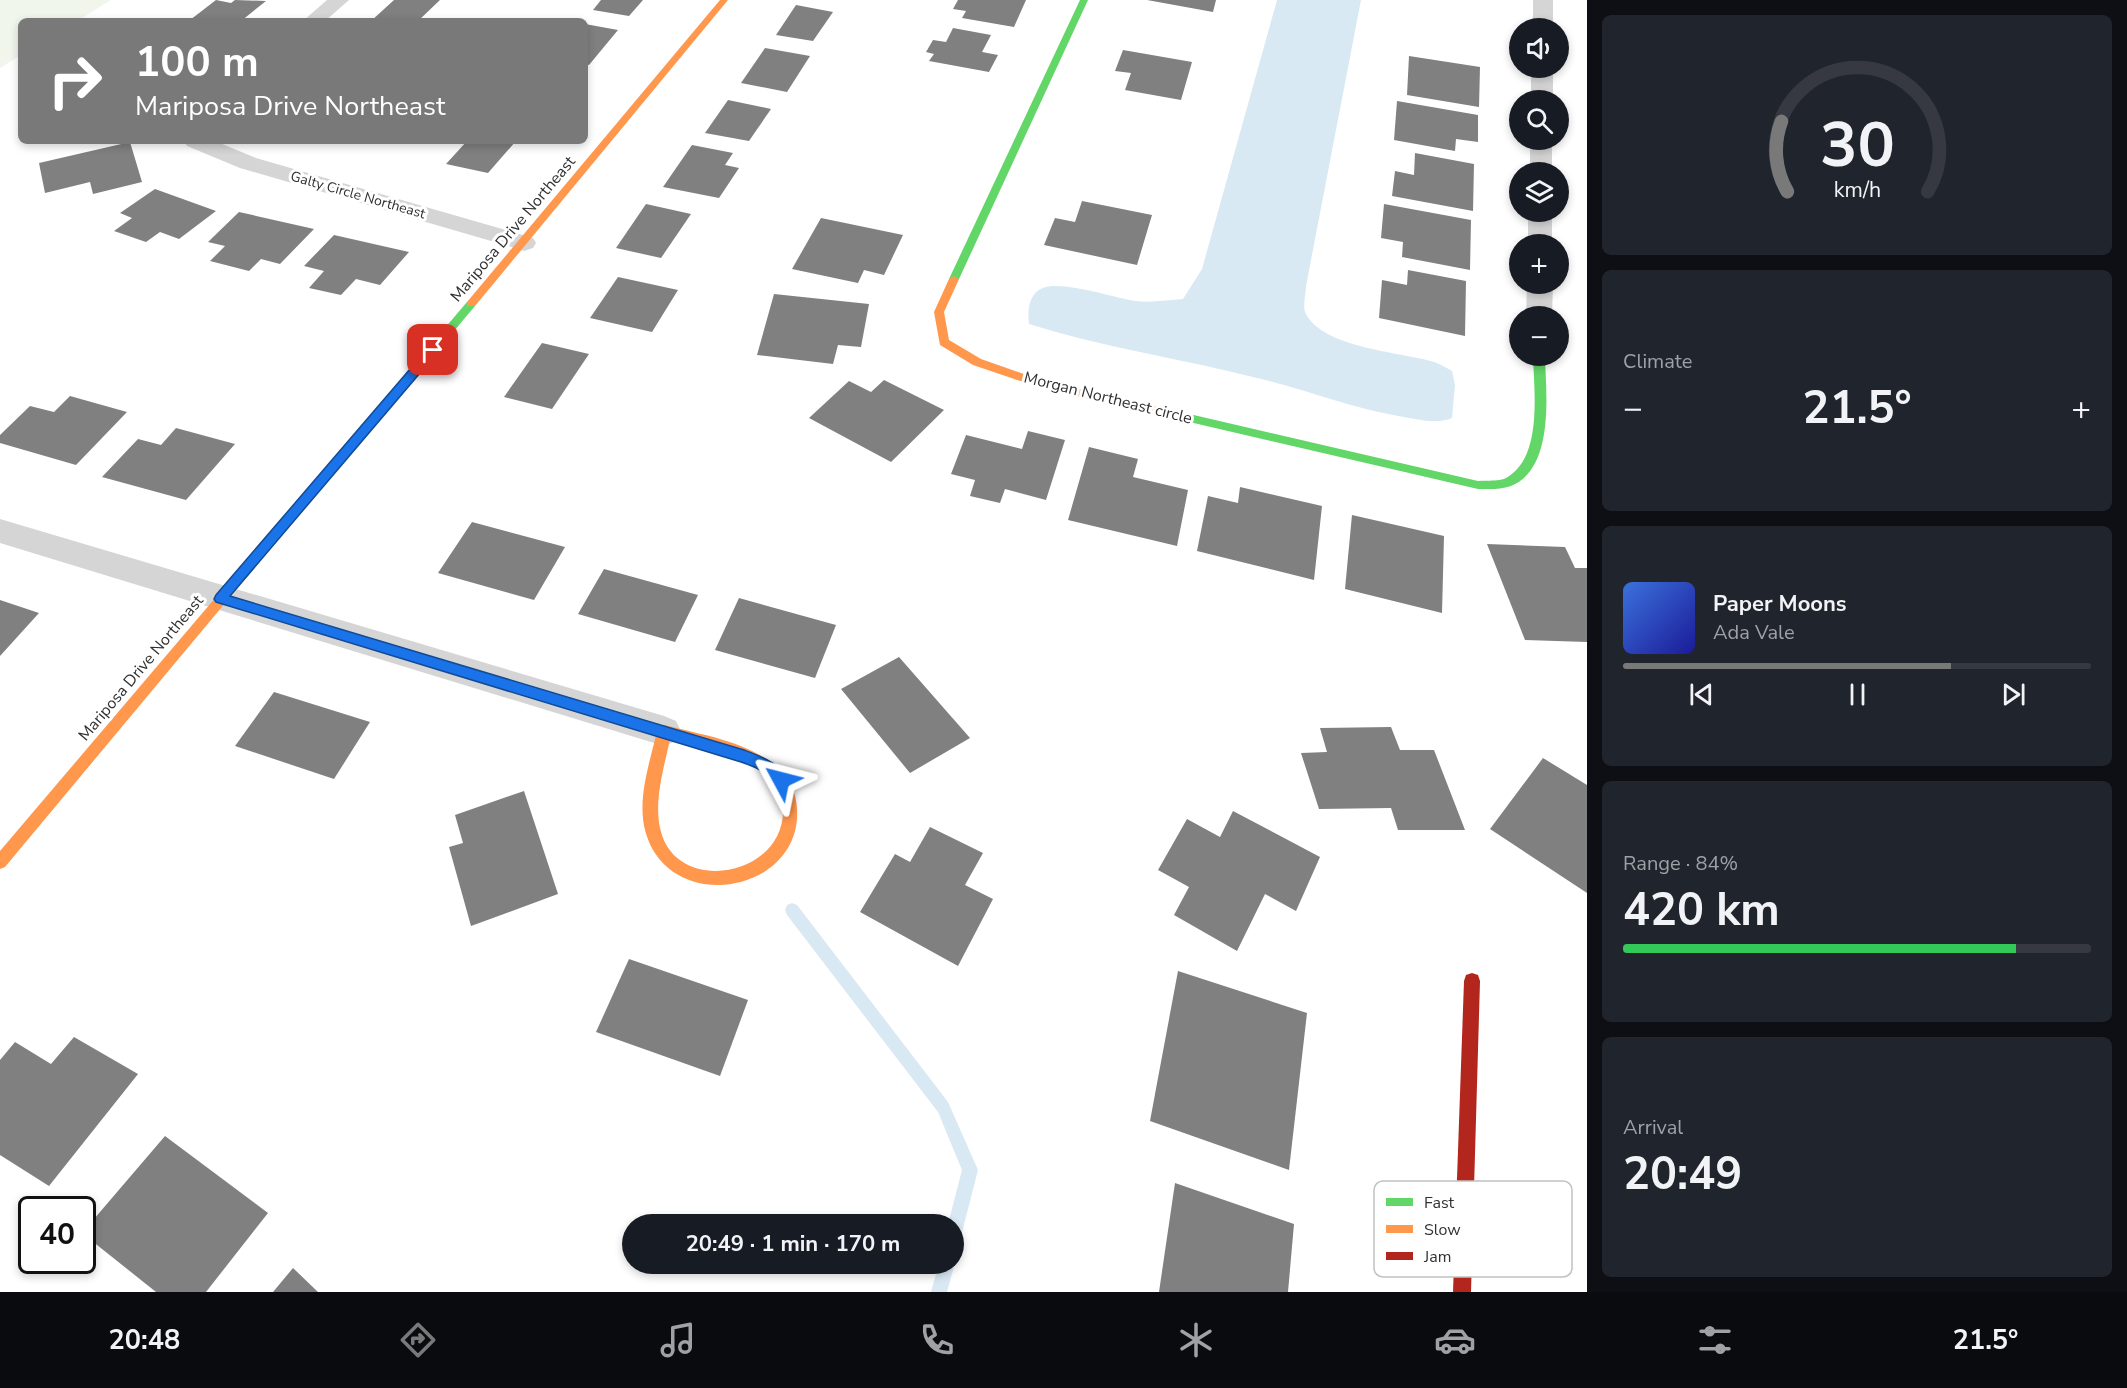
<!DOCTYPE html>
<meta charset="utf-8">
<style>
body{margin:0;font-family:"Nunito Sans",sans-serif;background:#20242c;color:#f1f3f6;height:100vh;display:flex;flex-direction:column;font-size:22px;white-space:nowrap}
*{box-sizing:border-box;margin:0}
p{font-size:20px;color:#9ea1a6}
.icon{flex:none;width:33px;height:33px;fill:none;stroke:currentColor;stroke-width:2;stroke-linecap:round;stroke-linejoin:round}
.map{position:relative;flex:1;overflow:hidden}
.panel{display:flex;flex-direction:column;gap:15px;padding:15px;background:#0d0f14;width:540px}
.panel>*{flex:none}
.guide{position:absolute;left:18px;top:18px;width:570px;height:126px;border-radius:9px;box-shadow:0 3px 9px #0003;background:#797979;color:#fff;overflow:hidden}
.controls{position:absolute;left:1509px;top:18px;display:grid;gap:12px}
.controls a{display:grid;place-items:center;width:60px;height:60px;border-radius:50%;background:#171b24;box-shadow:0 3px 9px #0003;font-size:30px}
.speed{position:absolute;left:18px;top:1196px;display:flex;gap:12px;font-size:30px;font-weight:700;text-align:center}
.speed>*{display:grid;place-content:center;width:78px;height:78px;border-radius:50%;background:#171b24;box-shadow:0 3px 9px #0003;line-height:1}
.speed .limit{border:3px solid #111;border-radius:9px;background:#fff;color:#111}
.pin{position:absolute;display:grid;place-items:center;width:51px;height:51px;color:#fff;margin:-26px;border-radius:12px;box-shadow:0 3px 9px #0006}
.me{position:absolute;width:66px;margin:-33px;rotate:308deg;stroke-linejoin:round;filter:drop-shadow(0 0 4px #0008)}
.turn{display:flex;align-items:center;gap:21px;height:126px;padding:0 18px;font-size:27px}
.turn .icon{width:78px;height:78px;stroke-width:2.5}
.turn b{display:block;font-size:42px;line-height:51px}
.big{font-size:45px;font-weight:700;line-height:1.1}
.panel .tile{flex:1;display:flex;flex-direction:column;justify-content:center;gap:9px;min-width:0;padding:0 21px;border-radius:9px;background:#20242c}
.panel .dial{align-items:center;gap:0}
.dial svg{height:156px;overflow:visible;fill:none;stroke:#363941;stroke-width:7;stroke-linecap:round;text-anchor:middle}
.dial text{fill:#f1f3f6;stroke:none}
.song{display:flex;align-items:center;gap:18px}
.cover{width:72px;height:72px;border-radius:9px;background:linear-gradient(135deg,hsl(220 70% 55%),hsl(240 70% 35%))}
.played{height:6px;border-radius:3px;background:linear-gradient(90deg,#797979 70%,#363941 70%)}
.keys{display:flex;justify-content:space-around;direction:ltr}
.heat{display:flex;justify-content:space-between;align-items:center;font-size:33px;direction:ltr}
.charge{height:9px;border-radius:4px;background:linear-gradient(90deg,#34c759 84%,#363941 0)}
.trip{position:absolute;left:622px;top:1214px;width:342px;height:60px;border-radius:30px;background:#171b24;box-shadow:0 3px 9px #0003;font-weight:700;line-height:60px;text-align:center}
.tabs{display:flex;height:96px;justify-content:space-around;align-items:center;background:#090b0e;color:#9ea1a6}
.tabs .icon{width:42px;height:42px}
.tabs .current{color:#797979}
.tabs b{font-size:27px;color:#f1f3f6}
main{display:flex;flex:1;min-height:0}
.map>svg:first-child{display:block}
.green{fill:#f1f6ed}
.water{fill:#d9e9f4}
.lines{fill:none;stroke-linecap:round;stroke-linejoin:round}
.stream{fill:#d9e9f4;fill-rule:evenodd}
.building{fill:#808080}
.street{fill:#d5d5d5;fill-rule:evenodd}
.fast{fill:#63d668;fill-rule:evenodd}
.slow{fill:#ff974d;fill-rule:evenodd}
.jam{fill:#b3261e;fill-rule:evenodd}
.route{fill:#1a73e8;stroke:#114b97;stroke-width:1.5}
.labels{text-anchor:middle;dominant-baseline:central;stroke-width:6;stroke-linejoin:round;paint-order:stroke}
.far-street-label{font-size:14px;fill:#313131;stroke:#fff}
.street-label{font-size:16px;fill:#313131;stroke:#fff}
.key{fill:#fff;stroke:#c1c1c1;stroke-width:1.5}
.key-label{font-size:16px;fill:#313131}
</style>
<main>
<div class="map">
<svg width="1587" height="1292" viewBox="0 0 1587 1292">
<rect width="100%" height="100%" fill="#fff"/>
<polygon class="green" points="0,0 111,0 77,21 21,21 21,55 0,68"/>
<path class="water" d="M 1277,0 L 1361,0 L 1306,286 C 1306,294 1302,307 1306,314 C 1323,347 1397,352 1431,361 C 1438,363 1445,367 1452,371 L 1455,385 L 1452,418 C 1436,425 1416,419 1398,416 C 1352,408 1307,390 1261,379 C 1184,359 1105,348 1029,324 C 1027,311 1029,293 1043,288 C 1061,280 1115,298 1136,301 C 1151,303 1168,300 1183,299 L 1202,269 Z"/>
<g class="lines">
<g class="stream">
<polygon points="792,903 797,905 948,1102 978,1170 960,1240 954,1242 954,1224 948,1224 962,1170 938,1112 787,915 785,910 787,905"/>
<polygon points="954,1260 955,1263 947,1292 931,1292 939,1263 954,1263"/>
</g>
</g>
<g class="building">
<polygon points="216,0 231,3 235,0 266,1 241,21 190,20"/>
<polygon points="394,0 440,0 418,21 371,21"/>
<polygon points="601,0 643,0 629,16 593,10"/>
<polygon points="958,0 1026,0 1014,27 962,18 966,11 953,9"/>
<polygon points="1147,0 1216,0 1213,12"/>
<polygon points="796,5 833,12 813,41 776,35"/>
<polygon points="585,24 618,30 589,65 585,64"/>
<polygon points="953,28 991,35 982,52 998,55 989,72 929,61 934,54 926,52 933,40 946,42"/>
<polygon points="765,48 810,56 787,92 741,83"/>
<polygon points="1123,50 1192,62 1181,100 1125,90 1131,73 1115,71"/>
<polygon points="1409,56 1480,67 1479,107 1407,95"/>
<polygon points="728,100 771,109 749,141 705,133"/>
<polygon points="1397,101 1478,115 1478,142 1456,139 1455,151 1394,140"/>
<polygon points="467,141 516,141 488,173 446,164"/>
<polygon points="130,142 142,182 93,194 90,182 45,193 39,163"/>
<polygon points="692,145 733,153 725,165 739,168 719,198 663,187"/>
<polygon points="1415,153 1474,164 1473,211 1392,196 1395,171 1414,175"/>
<polygon points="155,189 216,211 179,239 160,232 146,242 114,231 132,218 120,213"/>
<polygon points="1082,201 1152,215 1137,265 1044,245 1055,218 1075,222"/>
<polygon points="646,204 691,214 661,258 616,248"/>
<polygon points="1384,204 1471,220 1470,270 1402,257 1403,242 1381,238"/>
<polygon points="239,212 314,229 280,264 261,259 249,271 210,261 225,246 208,242"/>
<polygon points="821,218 903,235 884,275 864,270 858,283 792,269"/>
<polygon points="334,235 409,252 380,285 356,279 341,295 309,288 324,271 304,266"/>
<polygon points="1408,270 1466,281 1465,336 1379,318 1382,280 1407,285"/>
<polygon points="618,277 678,290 652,332 590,318"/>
<polygon points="774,294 869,304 861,347 838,345 833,364 757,355"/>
<polygon points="542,343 589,354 552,409 504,397"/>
<polygon points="884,380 944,410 891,462 809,418 849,381 871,392"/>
<polygon points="70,396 127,412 76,465 0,443 0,435 30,406 54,412"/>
<polygon points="176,428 235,444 186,500 102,477 138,439 161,445"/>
<polygon points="1028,431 1065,440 1046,500 1005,489 1000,503 970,496 975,480 951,474 966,435 1022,449"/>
<polygon points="1089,447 1138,459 1133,477 1188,490 1177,546 1068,520"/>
<polygon points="1240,487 1322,506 1314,580 1197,551 1208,496 1238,503"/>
<polygon points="1352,515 1444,536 1442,613 1345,589"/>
<polygon points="472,522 565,547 534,600 438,573"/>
<polygon points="1487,544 1565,547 1575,568 1587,568 1587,642 1525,640"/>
<polygon points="604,569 698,595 675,642 578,614"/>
<polygon points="739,598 836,625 815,678 715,650"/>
<polygon points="0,600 39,613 0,656"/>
<polygon points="899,657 970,738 910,773 841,689"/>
<polygon points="274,692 370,722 334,779 235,746"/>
<polygon points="1391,727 1400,750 1434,750 1465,830 1398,830 1391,808 1319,809 1301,753 1327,752 1320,728"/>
<polygon points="1543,758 1587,785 1587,893 1490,829"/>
<polygon points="524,791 558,894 471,926 449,847 463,843 455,815"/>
<polygon points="1233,811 1320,857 1296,911 1265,894 1237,951 1174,915 1189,887 1158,870 1187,819 1220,837"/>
<polygon points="930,827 983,853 965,885 993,899 958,966 860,912 895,854 910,862"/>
<polygon points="629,959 748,1000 720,1076 596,1032"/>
<polygon points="1178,971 1307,1013 1289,1170 1150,1121"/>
<polygon points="74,1037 138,1074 49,1186 0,1155 0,1060 15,1042 51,1064"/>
<polygon points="165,1136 268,1213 206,1292 156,1292 82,1233"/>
<polygon points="1175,1183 1294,1224 1288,1292 1159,1292"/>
<polygon points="293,1268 318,1292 273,1292"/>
</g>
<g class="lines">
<g class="street">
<polygon points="327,0 349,0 325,21 303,21"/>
<rect x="1533" y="0" width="20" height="28"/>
<rect x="1531" y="68" width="22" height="32"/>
<rect x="1530" y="140" width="22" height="32"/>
<polygon points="184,141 215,141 256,158 533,238 536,243 533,248 524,251 515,248 240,168 187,146"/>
<rect x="1528" y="212" width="24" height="32"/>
<polygon points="1527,284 1553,284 1552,316 1526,316"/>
<polygon points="0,519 664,716 676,721 681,731 676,741 664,746 0,543"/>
</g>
<g class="fast">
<polygon points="1080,0 1088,0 959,279 954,282 950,281 949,279"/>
<polygon points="471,301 475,302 475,306 281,536 273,536 271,533 273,530 467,302"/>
<path d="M 1533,356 L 1545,356 C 1546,393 1555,468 1511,486 C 1500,490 1489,489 1478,489 L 1155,414 L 1149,410 L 1155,406 L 1478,481 C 1486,480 1498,482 1506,478 C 1543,458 1534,391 1533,356 Z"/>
</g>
<g class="slow">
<polygon points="720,0 728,0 475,306 467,306 467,302"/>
<polygon points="954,276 959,279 944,312 949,340 981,359 1044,381 1159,407 1161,410 1159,413 1155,414 1038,387 973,365 940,345 934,312 949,279"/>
<polygon points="277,528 283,533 281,536 5,867 0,869 0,851 273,530"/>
<path d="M 664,725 C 702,735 748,741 778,768 C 790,778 796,793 797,808 C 803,894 667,917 645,830 C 637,798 650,762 657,731 L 659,727 ZM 670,739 C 704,748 744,753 770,779 C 779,788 783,799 783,811 C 783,878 674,896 660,828 C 654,799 664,768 670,739 Z"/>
</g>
<polygon class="jam" points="1472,973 1478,975 1480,981 1471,1292 1453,1292 1464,981 1466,975"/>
</g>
<path class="route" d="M 433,346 L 438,350 L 437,353 L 230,596 L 744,750 C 760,756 780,763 788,780 L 786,785 C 774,789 769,777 760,770 C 755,767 747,764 741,762 L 216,602 L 214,599 L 216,595 L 429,347 Z"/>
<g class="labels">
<g class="far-street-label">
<text transform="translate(358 195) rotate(16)">Galty Circle Northeast</text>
</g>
<g class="street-label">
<text transform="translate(513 229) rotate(-50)">Mariposa Drive Northeast</text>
<text transform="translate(1108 398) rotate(14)">Morgan Northeast circle</text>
<text transform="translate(141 668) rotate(-50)">Mariposa Drive Northeast</text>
</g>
</g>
<rect x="1374" y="1181" width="198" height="96" rx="9" class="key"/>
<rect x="1386" y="1198" width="27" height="8" fill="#63d668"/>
<rect x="1386" y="1225" width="27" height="8" fill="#ff974d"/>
<rect x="1386" y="1252" width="27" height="8" fill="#b3261e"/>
<g class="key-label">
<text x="1424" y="1208">Fast</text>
<text x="1424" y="1235">Slow</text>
<text x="1424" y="1262">Jam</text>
</g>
</svg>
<div class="controls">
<a><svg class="icon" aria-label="sound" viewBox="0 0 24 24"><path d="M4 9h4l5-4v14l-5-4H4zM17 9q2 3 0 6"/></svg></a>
<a><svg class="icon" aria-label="search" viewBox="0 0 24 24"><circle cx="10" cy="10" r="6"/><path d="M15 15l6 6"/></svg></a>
<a><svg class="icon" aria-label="layers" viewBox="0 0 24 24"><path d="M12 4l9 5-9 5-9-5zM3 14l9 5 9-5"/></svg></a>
<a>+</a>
<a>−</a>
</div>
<div class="speed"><div class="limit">40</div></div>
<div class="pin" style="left:433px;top:350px;background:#d93025"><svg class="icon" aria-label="arrive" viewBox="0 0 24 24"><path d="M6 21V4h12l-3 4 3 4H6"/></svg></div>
<svg class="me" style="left:781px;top:780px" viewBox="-20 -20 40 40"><path d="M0-17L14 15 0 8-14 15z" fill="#1a73e8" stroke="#fff" stroke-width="4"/></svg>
<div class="trip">20:49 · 1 min · 170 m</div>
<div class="guide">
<div class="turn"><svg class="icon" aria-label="right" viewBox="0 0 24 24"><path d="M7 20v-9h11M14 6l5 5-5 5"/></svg><div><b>100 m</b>Mariposa Drive Northeast</div></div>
</div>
</div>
<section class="panel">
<div class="tile dial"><svg viewBox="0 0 100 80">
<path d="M14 69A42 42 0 1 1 86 69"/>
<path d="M14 69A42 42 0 0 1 11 33" stroke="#797979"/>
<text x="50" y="56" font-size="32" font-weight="700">30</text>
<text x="50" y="72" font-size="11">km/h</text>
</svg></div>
<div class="tile"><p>Climate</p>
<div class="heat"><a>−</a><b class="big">21.5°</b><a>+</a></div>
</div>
<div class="tile">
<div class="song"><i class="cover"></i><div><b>Paper Moons</b><p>Ada Vale</p></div></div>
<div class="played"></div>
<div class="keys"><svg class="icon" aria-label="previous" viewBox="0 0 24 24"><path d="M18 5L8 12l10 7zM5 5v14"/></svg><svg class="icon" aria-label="pause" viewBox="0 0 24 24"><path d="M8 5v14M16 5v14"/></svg><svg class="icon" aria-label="next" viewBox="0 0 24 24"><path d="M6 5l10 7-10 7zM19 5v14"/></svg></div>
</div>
<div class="tile"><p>Range · 84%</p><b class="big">420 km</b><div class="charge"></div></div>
<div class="tile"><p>Arrival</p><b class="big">20:49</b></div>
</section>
</main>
<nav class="tabs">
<b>20:48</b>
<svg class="icon current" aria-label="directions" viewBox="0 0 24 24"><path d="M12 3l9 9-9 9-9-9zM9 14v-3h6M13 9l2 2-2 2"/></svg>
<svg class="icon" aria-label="music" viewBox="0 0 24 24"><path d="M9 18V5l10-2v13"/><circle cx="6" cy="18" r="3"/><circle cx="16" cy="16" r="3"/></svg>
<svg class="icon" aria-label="phone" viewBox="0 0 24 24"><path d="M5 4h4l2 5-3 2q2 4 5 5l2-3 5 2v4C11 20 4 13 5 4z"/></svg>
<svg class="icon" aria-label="climate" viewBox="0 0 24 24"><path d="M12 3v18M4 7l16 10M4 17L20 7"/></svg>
<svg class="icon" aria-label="car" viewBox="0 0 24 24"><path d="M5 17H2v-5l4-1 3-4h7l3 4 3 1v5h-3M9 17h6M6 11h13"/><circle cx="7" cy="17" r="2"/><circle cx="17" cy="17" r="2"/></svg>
<svg class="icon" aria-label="filters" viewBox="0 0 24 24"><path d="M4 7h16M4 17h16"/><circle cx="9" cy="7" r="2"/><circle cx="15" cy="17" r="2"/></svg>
<b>21.5°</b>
</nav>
